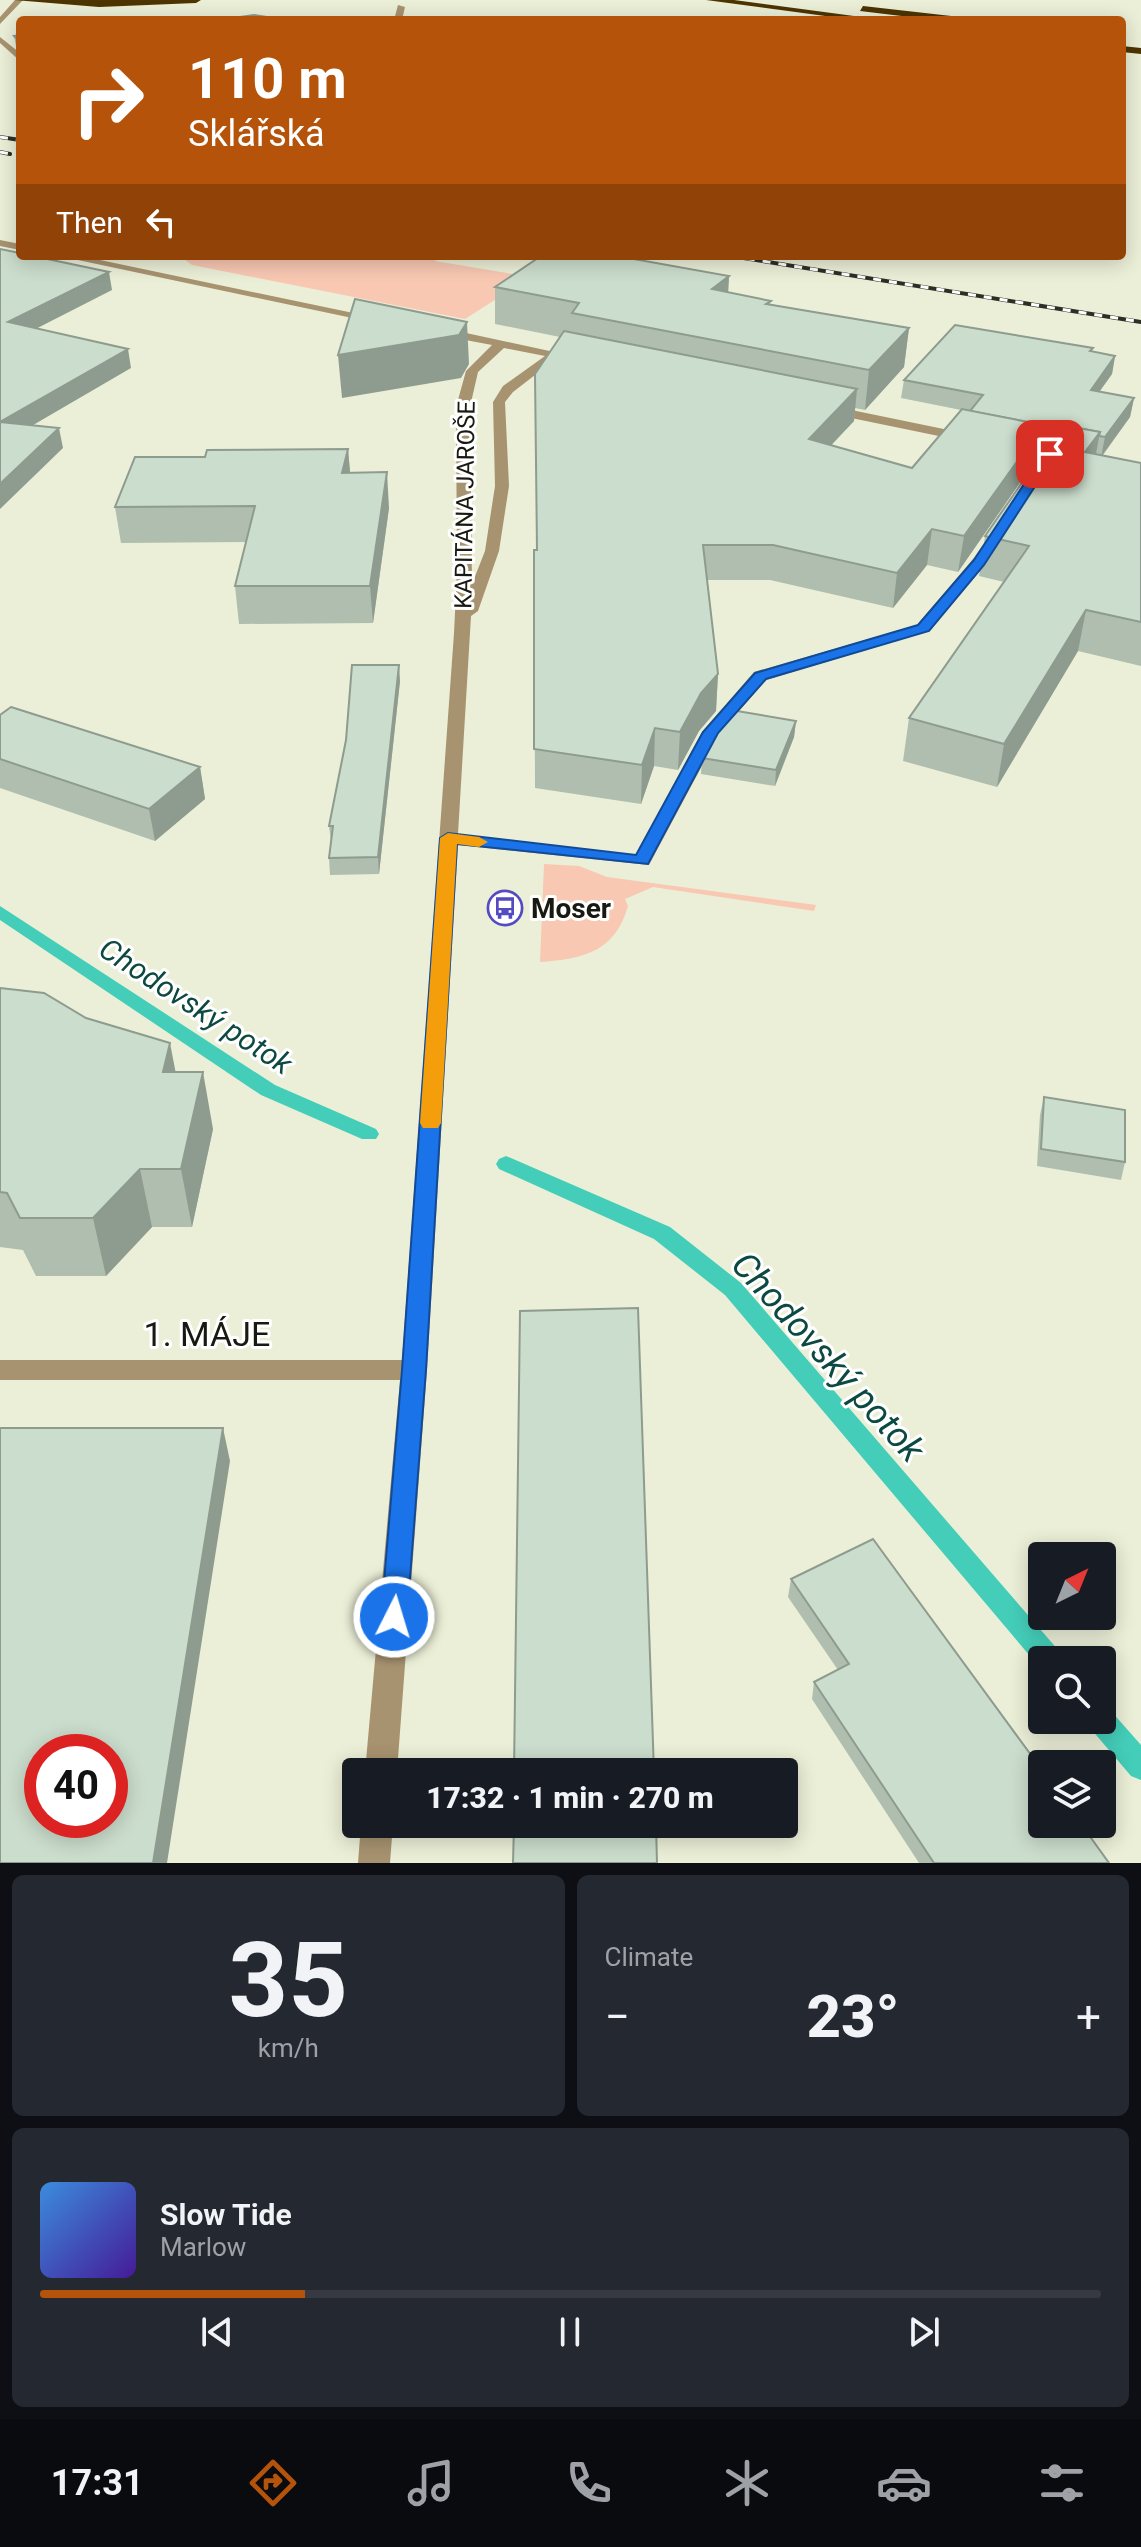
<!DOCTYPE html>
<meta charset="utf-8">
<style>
body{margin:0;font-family:Roboto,sans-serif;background:#242831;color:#f1f3f6;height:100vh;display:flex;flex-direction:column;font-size:30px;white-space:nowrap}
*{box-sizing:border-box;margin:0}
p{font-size:26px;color:#9ea1a6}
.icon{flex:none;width:44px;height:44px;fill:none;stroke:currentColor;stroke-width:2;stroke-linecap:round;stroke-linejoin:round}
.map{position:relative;height:1863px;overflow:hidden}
.sheet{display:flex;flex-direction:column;gap:12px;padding:12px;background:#0d0f14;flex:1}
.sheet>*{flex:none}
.guide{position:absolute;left:16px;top:16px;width:1110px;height:244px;border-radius:8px;box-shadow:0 4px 20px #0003;background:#b45309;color:#fff;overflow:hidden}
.needle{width:52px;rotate:43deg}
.tools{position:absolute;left:1028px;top:1542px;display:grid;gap:16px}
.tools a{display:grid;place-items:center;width:88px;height:88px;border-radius:8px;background:#171b24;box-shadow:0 4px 20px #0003;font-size:40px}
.speed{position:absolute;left:24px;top:1734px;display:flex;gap:16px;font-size:40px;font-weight:700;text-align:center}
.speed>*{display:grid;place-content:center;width:104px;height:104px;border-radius:50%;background:#171b24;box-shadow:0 4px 20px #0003;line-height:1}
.speed .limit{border:12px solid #d22;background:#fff;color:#111}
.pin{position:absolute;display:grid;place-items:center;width:68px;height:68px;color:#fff;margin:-34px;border-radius:16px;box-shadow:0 4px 12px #0006}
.me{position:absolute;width:88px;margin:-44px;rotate:5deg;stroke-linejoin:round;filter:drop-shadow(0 0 6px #0008)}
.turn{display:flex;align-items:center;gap:28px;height:168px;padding:0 40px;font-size:36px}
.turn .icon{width:104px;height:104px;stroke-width:2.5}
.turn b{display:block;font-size:56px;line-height:68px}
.then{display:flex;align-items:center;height:76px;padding:0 40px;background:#0003;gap:16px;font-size:30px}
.big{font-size:60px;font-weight:800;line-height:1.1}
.sheet .tile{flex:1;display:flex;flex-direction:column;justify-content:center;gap:12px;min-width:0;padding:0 28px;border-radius:12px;background:#242831}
.sheet .dial{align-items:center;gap:0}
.dial b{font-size:104px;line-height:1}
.song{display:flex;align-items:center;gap:24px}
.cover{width:96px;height:96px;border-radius:12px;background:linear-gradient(135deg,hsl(210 70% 55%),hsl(260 70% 35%))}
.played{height:8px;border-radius:4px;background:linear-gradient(90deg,#b45309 25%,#363941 25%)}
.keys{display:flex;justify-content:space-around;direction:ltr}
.heat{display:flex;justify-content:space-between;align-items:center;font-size:44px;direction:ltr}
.sheet .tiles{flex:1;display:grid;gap:12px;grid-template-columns:1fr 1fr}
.tile:last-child{grid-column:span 2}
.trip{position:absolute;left:342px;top:1758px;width:456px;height:80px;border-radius:8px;background:#171b24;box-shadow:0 4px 20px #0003;font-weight:800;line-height:80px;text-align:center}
.menu{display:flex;height:128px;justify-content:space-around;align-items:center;background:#090b0e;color:#9ea1a6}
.menu .icon{width:56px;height:56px}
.menu .current{color:#b45309}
.menu b{font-size:36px;color:#f1f3f6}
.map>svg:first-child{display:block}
.green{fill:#f8c8b2}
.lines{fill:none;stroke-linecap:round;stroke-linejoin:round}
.stream{fill:#44ceb9;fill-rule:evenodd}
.minor{fill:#a89370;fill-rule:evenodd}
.highway{fill:#4d3400;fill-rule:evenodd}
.rail-casing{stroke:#2d2f25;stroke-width:4}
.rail{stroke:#fff;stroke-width:3;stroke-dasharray:8;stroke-linecap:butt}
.wall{fill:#afbeaf}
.shaded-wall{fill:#8e9b8f}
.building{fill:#cbddcc;stroke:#8e9b8f;stroke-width:2;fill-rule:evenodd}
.route{fill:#1a73e8;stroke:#114b97;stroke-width:2}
.slow{fill:#f59e0b}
.labels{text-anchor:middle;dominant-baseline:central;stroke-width:6;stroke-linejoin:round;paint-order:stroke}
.far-street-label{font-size:24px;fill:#181911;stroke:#fff}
.poi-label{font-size:28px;font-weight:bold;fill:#181911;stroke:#fff;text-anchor:start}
.water-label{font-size:30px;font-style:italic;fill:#0c4940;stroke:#fff}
.near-street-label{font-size:34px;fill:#181911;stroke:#fff}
.near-water-label{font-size:36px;font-style:italic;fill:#0c4940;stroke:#fff}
</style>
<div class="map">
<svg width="1141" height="1863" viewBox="0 0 1141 1863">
<rect width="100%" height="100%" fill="#ebefd7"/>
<g class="green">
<polygon points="180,256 440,256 435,261 531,277 465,319 192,265"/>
<path d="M 544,864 L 579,866 L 607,877 L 816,905 L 814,911 L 653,887 L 625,899 L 628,906 C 615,952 583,959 540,962 Z"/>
</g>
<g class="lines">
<g class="stream">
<polygon points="0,906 275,1085 376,1129 379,1134 376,1139 362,1139 261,1095 0,920"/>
<polygon points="506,1156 670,1227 741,1283 1059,1651 1063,1660 1042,1660 1041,1669 725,1295 654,1239 499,1169 496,1164 499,1159"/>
<polygon points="1102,1707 1111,1711 1141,1745 1141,1780 1131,1776 1091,1729 1087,1720 1102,1720"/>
</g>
<g class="minor">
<polygon points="15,0 23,0 0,24 0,17"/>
<polygon points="398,5 405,7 402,20 394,20"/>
<polygon points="0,37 20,53 20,61 0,43"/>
<polygon points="0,240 20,244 20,250 0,246"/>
<polygon points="59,256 81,256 382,319 376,323"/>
<path d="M 443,328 L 582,358 L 576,362 L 557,358 L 513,392 L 505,402 L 509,486 L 499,551 L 478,611 L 471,616 L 458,834 L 636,855 L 702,732 L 754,672 L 917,625 L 973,559 L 990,535 L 995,534 L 1002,538 L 984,565 L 929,631 L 766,680 L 719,734 L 649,865 L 458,845 L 427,1370 L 397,1772 L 365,1772 L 400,1380 L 0,1380 L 0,1360 L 402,1360 L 454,633 L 457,571 L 456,407 L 466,371 L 492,345 L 439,335 L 439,329 ZM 504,348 L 545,356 L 503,386 L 493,402 L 495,486 L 485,551 L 472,584 L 470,407 L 478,372 Z"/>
<polygon points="827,405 968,434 975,438 968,442 822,412 820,409"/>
<polygon points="361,1824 393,1824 390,1863 358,1863"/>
</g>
<g class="highway">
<polygon points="14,0 201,0 196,3 99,7"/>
<polygon points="706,0 734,0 884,20 855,20"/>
<polygon points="863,6 960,17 965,20 935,20 860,11"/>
<polygon points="1122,46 1141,48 1141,54 1122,52"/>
</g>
<g class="rail-casing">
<g id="rail">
<polyline points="0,137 20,140"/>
<polyline points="0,152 10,154"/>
<polyline points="731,256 1141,322"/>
</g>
</g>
<use href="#rail" class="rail"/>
</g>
<g class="wall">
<polygon points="20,35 20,50 16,46 14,36"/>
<polygon points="729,276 728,292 771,301 770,304 909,328 904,367 865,410 855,408 854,421 831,445 912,468 961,410 901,398 904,380 1093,348 1092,352 1115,356 1112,374 1099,392 1134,398 1130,417 1103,455 1141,463 1141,666 1078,651 997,787 903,761 909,718 1004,582 979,576 985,536 1047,446 1039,445 1037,458 958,572 927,565 893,608 770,580 707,580 718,674 716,711 699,731 678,770 654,766 641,804 535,788 534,550 537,550 560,337 495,324 495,287"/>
<polygon points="348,449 350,473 389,508 373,623 239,624 235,586 246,542 121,543 115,507 205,457"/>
<polygon points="400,681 379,874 330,875 329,858 331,842 329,826 346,740"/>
<polygon points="0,715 200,767 205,799 155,841 0,788"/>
<polygon points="796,721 794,737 775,786 701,774 702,758"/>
<polygon points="0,988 176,1072 213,1129 192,1227 152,1227 106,1276 36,1276 23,1250 0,1247"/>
<polygon points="1044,1097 1125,1162 1121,1180 1037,1166 1040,1115"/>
<polygon points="791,1579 1109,1863 919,1863 812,1699 814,1682 838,1670 788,1597"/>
</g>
<g class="shaded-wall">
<polygon points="109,272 112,290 12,341 8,322"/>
<polygon points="729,276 727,313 712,289"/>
<polygon points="467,322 469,364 461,378 342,398 338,355"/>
<polygon points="909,328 904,367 865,410 869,370"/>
<polygon points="128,349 131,368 4,442 0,422"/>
<polygon points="1115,356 1112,374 1087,409 1091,390"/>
<polygon points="857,389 854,421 806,472 809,439"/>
<polygon points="1134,398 1130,417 1101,457 1105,437"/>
<polygon points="1043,425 1037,458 958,572 964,536"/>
<polygon points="59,428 63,448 0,509 0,484"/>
<polygon points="1100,432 1093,470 1085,452"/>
<polygon points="348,449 351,483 342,473"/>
<polygon points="387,472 389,508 373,623 370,586"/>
<polygon points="932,529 927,565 893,608 897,573"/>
<polygon points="1086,610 1078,651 997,787 1004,744"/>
<polygon points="399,665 400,681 379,874 378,857"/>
<polygon points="718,674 716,711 699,731 678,770 680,732 701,693"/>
<polygon points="796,721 794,737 775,786 776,770"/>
<polygon points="655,728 654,766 641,804 642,765"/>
<polygon points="200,767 205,799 155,841 149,809"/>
<polygon points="170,1043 181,1100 163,1072"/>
<polygon points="203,1072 213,1129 192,1227 181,1169"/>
<polygon points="140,1169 152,1227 106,1276 93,1218"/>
<polygon points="223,1428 230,1461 167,1863 153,1863"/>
</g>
<g class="building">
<polygon points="254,15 286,20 219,20"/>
<polygon points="133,18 142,20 118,20"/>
<polygon points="20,35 20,42 14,36"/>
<polygon points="0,249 20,253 20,256 33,256 109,272 8,322 128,349 0,422"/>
<polygon points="541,256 617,256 729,276 712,289 771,301 766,304 909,328 869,370 572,313 579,303 495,287"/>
<polygon points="355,299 467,322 459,335 338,355"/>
<polygon points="955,325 1093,348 1090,351 1115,356 1091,390 1134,398 1105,437 1099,436 1100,432 1062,425 1060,428 970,411 983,395 904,380"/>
<polygon points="564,331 857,389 809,439 912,468 962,409 1043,425 964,536 932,529 897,573 773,545 703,545 718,674 701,693 680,732 655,728 642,765 534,749 534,550 537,550 535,374"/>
<polygon points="0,422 59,428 0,484"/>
<polygon points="1062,425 1100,432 1085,452 1141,463 1141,622 1086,610 1004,744 909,718 1029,546 985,536"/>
<polygon points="348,449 342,473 387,472 370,586 235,586 255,506 115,507 135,457 205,457 207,450"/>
<polygon points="352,665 399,665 378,857 329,858 333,826 329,826 346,740"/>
<polygon points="11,707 200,767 149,809 0,759 0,715"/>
<polygon points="731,710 796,721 776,770 702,758"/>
<polygon points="0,988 44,993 86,1018 170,1043 163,1072 203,1072 181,1169 140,1169 93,1218 20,1218 7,1193 0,1192"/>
<polygon points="1044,1097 1125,1110 1125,1162 1041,1149"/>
<polygon points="638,1308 654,1772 514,1772 520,1311"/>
<path d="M 0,1428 L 223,1428 L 153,1863 L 0,1863 ZM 42,1752 L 110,1752 L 110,1820 L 42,1820 Z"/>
<polygon points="873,1539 1042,1770 1042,1824 1081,1824 1109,1863 934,1863 814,1682 849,1664 791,1579"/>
<polygon points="514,1824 656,1824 657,1863 513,1863"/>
</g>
<polygon class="route" points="1046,451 1056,454 984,565 929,631 766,679 718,733 648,864 457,844 426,1370 407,1617 403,1626 394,1630 385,1626 381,1617 402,1370 440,838 448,833 636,855 703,732 755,673 918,625 974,560"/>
<polygon class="slow" points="448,833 479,837 488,842 479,847 457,844 441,1123 438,1128 423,1128 420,1123 440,838"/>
<defs>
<g id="bus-ring" transform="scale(1.8)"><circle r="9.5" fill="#fff" stroke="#544bc3" stroke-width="1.5"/><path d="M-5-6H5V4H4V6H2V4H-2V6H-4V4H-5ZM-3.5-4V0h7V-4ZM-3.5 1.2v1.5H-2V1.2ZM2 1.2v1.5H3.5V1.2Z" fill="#544bc3"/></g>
</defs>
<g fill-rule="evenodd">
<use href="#bus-ring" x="505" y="908"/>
</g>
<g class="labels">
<g class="far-street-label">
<text transform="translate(465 505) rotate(-89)">KAPITÁNA JAROŠE</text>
</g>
<g class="poi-label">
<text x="531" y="908">Moser</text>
</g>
<g class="water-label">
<text transform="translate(196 1006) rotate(33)">Chodovský potok</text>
</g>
<g class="near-street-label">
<text x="207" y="1334">1. MÁJE</text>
</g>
<g class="near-water-label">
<text transform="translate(828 1357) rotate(48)">Chodovský potok</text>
</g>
</g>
</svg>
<div class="tools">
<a><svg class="needle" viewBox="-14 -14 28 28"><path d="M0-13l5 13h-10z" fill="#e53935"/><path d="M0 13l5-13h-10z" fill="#9ea1a6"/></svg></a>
<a><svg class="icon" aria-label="search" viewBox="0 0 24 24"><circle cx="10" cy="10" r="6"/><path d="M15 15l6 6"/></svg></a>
<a><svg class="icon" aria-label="layers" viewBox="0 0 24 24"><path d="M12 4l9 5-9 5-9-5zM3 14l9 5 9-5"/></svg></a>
</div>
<div class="speed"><div class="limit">40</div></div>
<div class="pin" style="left:1050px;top:454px;background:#d93025"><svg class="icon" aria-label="arrive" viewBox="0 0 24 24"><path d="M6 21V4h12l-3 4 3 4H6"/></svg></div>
<svg class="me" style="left:394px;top:1617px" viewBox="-20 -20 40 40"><circle r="17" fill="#1a73e8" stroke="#fff" stroke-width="3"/><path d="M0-11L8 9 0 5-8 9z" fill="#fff"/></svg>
<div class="trip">17:32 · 1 min · 270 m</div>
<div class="guide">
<div class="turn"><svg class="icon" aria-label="right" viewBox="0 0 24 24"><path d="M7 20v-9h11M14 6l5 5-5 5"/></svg><div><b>110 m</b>Sklářská</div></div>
<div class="then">Then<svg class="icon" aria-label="left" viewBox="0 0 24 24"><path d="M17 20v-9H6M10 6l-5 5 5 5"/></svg></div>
</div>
</div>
<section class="sheet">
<div class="tiles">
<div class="tile dial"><b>35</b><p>km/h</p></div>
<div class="tile"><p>Climate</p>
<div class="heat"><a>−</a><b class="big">23°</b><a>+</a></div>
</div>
<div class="tile">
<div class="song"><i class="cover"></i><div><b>Slow Tide</b><p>Marlow</p></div></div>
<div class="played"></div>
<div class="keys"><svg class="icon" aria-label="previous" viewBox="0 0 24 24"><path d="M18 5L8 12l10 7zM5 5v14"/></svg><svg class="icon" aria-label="pause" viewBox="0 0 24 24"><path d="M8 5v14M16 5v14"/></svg><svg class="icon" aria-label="next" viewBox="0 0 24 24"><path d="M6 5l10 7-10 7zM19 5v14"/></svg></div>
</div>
</div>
</section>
<nav class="menu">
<b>17:31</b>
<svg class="icon current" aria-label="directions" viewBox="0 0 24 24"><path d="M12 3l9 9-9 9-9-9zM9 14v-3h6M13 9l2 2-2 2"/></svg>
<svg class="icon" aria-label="music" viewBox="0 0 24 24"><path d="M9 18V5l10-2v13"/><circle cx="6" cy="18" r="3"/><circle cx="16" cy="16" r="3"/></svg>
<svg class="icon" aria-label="phone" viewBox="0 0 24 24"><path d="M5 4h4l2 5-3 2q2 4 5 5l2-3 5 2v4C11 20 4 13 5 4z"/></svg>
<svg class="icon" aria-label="climate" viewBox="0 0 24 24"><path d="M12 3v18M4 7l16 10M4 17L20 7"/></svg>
<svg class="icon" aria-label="car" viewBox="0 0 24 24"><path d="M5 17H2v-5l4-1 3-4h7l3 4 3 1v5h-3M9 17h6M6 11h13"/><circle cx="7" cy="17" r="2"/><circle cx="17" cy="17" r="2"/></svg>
<svg class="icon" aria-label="filters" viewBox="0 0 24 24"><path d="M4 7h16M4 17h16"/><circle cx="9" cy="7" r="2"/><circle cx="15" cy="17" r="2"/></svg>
</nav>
